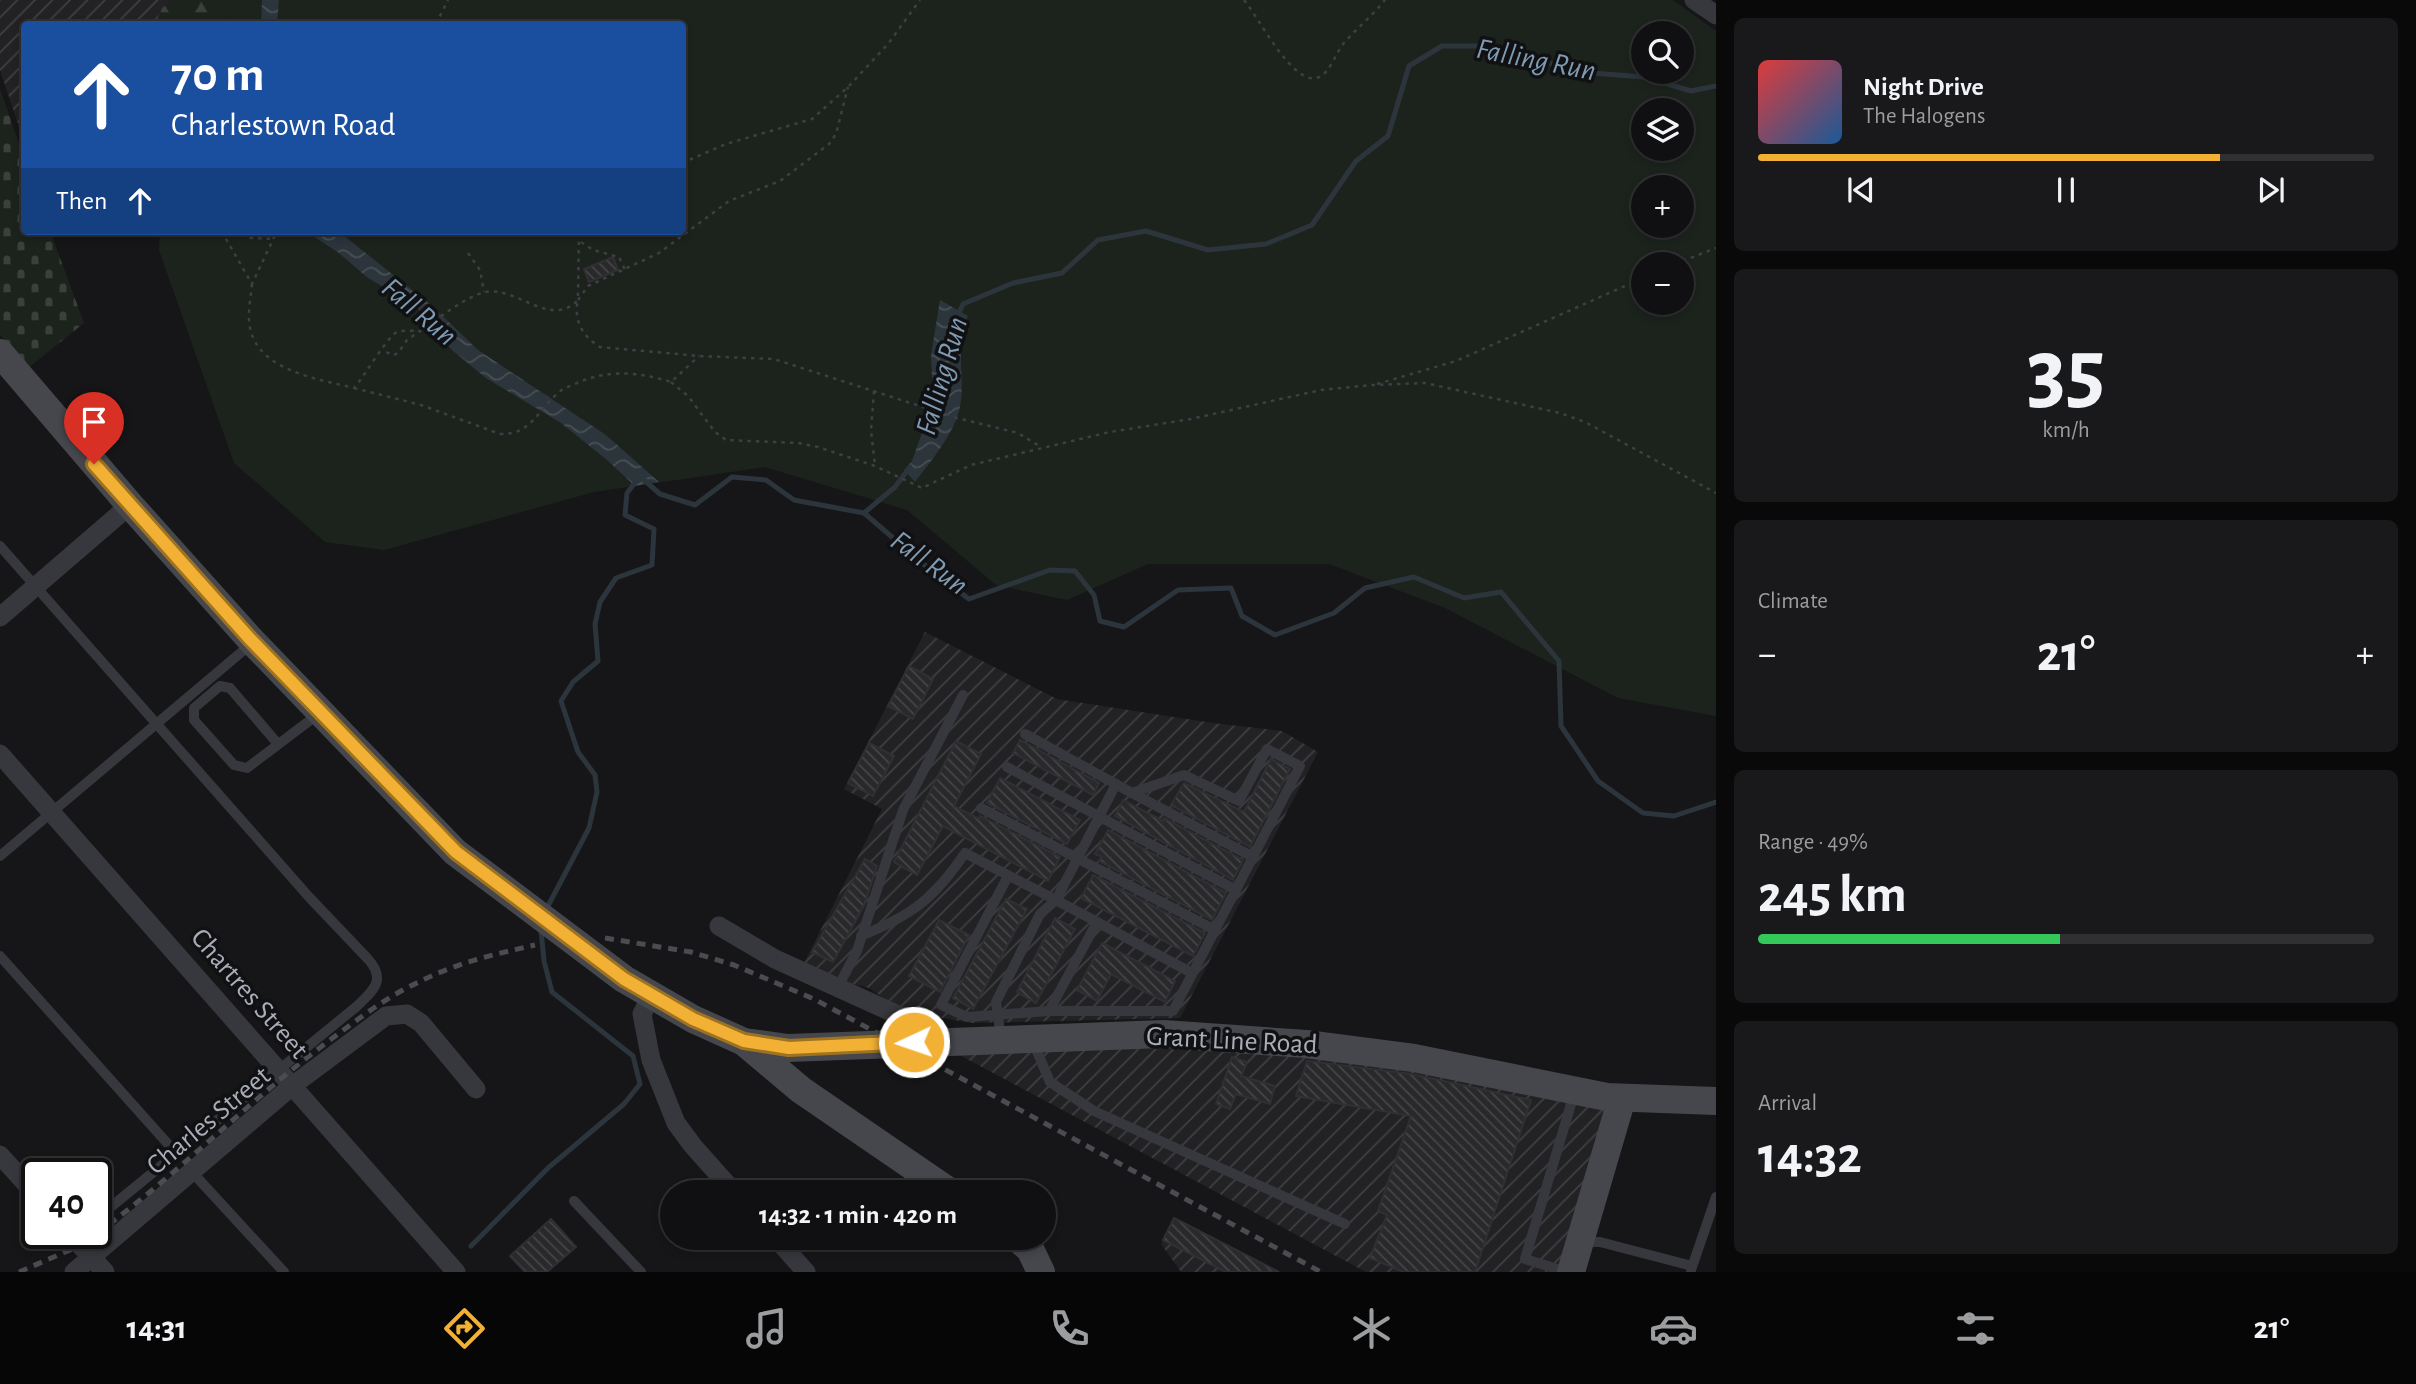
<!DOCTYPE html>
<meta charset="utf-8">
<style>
body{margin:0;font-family:"Alegreya Sans",sans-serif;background:#19191b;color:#f1f3f6;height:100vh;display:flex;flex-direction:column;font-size:26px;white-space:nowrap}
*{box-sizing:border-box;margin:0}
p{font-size:23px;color:#9c9d9f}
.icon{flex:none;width:38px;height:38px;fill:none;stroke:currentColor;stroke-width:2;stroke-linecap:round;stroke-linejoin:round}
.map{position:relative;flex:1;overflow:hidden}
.panel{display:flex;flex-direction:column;gap:18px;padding:18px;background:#09090a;width:700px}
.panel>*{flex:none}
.guide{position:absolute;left:21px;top:21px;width:665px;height:214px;border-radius:7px;box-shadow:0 4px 10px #0003,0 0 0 2px #303032;background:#1a4fa0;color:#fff;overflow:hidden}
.controls{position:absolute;left:1631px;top:21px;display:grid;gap:14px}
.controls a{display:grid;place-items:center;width:63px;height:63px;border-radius:50%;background:#101012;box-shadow:0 4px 10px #0003,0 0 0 2px #303032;font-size:35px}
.speed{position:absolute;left:21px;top:1158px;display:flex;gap:14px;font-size:35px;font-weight:700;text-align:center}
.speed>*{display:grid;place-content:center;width:91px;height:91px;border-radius:50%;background:#101012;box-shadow:0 4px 10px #0003,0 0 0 2px #303032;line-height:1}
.speed .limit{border:4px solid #111;border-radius:10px;background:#fff;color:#111}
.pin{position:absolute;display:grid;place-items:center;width:60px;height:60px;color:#fff;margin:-72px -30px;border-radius:50% 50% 50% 0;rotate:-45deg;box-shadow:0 0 7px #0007}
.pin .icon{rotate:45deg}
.me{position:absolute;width:77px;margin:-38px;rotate:267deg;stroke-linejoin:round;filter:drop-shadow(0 0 5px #0008)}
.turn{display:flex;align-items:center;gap:24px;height:147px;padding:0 35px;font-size:32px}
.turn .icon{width:91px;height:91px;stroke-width:2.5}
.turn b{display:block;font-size:49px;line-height:60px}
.then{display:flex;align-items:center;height:66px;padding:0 35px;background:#0003;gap:14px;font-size:26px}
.big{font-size:52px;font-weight:700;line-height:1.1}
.panel .card{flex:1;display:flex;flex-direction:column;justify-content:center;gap:10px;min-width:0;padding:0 24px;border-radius:10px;background:#19191b}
.panel .dial{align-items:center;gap:0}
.dial b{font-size:91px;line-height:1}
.song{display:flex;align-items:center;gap:21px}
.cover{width:84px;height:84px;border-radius:10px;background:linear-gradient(135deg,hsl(0 70% 55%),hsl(210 70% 35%))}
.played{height:7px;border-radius:4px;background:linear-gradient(90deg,#f2b134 75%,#303032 75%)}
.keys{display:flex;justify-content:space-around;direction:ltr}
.heat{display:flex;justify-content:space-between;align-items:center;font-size:38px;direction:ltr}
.charge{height:10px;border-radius:5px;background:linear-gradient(90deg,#34c759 49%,#303032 0)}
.trip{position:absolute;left:660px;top:1180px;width:396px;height:70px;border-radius:35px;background:#101012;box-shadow:0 4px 10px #0003,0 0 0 2px #303032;font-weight:700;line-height:70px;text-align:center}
.menu{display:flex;height:112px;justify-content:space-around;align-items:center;background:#060607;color:#9c9d9f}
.menu .icon{width:49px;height:49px}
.menu .selected{color:#f2b134}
.menu b{font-size:32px;color:#f1f3f6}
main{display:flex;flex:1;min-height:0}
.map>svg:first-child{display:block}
.industrial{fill:url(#industrial-furrows)}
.green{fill:#1c231d;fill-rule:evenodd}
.forest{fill:url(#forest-firs)}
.cemetery{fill:url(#cemetery-stones)}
.water{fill:url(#water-waves)}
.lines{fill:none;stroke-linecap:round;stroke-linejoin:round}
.stream{stroke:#2c353c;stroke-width:5}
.building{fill:url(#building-back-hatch);stroke:#303034;stroke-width:2}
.path{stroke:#3d3f44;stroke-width:2.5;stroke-dasharray:3.5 5;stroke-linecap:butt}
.lane{stroke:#37383d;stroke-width:10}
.street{stroke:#37383d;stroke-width:19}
.secondary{stroke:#45474d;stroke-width:28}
.rail{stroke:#4a4c52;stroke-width:5;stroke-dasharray:9 7;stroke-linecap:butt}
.route-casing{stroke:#9d7322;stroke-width:18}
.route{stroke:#f2b134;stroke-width:12}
.labels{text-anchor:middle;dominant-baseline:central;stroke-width:7;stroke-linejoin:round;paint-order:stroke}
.street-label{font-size:28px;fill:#a8adb8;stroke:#111113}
.water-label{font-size:30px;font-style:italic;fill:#7f9bb3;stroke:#111113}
</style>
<main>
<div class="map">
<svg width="1716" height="1272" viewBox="0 0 1716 1272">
<defs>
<pattern id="industrial-furrows" width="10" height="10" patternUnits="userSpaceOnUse" patternTransform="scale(1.75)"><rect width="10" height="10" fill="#222225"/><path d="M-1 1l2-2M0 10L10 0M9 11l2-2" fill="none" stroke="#3f3f43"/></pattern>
<pattern id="forest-firs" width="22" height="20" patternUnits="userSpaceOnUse" patternTransform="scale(1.75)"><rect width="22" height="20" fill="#1c231d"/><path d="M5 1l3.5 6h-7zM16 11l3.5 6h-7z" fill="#3a403c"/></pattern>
<pattern id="cemetery-stones" width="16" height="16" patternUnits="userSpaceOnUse" patternTransform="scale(1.75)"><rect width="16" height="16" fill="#1c231d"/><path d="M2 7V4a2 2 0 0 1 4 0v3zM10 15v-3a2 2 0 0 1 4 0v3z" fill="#3a403c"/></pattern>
<pattern id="water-waves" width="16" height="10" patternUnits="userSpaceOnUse" patternTransform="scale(1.75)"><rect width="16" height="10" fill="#2c353c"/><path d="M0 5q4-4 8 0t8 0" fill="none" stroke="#485056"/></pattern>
<pattern id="building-back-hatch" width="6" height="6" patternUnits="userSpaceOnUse" patternTransform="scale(1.75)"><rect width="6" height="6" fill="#29292c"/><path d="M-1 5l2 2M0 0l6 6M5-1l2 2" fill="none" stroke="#454548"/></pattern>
</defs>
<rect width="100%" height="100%" fill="#161618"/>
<g class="industrial">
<polygon points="0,0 173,0 162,8 156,24 24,24 24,142 0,70"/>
<polygon points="925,632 1057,699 1213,723 1282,731 1318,752 1180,1018 971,1023 937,1017 929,1013 923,1020 916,1020 869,988 828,978 802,967 882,809 844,789"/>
<polygon points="948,1049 1301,1049 1610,1109 1560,1272 1366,1272"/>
<polygon points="1174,1218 1279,1272 1181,1272 1161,1244"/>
</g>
<path class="green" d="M 236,0 L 1673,0 L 1716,31 L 1716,716 L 1618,698 L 1445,608 L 1329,564 L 1148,564 L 1067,600 L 996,585 L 907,510 L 765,467 L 594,492 L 384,550 L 325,542 L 234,463 L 159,250 L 160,231 L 682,231 L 682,24 L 225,24 ZM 1643,33 L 1682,33 L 1682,72 L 1643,72 ZM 1643,110 L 1682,110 L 1682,149 L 1643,149 ZM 1643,187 L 1682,187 L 1682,226 L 1643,226 ZM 1643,264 L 1682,264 L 1682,303 L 1643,303 Z"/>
<polygon class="forest" points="173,0 236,0 225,24 156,24 162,8"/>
<polygon class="cemetery" points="0,89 24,158 24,231 50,231 84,323 28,368 0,335"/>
<g class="water">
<polygon points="262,0 279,0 277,24 261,24"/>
<polygon points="305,231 338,231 431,305 478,350 606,435 659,482 635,486 607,460 561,423 486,378 452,350 420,311 399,296 368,278 339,253"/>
<path d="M 940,300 L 968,316 C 954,347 966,376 960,407 C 954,434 931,461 915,482 L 904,470 L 912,461 L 933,402 L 931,355 Z"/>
</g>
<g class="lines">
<g class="stream">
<polyline points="957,317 963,304 1013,283 1062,273 1098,240 1146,231 1208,250 1266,244 1312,225 1356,161 1388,136 1409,66 1442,46 1493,46 1579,72 1644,77 1691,91 1716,86"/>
<polyline points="644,480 660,494 695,505 732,477 766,480 794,500 864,513 927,567 969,599 1050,570 1075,571 1094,595 1100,621 1124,627 1178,590 1231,588 1242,616 1275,635 1334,613 1365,588 1414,577 1464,598 1501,592 1559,661 1561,726 1598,781 1643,813 1674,816 1716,802"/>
<polyline points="864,513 895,487 910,467"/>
<polyline points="548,906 589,828 597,792 595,775 578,752 561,701 573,682 598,661 595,624 600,602 616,578 652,565 654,529 625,515 627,493 638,479"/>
<polyline points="471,1246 548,1168 624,1104 640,1084 633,1056 552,992 544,961 541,930"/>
</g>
</g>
<g class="building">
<polygon points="613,257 618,270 589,282 584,269"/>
<polygon points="909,666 933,679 913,719 888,706"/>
<polygon points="1020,740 1099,783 1093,795 1013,753"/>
<polygon points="956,741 981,754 954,806 979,819 980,816 1060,857 1048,881 943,826 917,875 894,862"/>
<polygon points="869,743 894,756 873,796 848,783"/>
<polygon points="1271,759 1290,769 1250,847 1171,805 1184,783 1244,812"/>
<polygon points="1000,778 1080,820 1067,844 987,803"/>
<polygon points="1123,800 1163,821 1164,818 1243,860 1233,880 1115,816"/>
<polygon points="1108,830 1226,893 1212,920 1099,861 1102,857 1095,854"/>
<polygon points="865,859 877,866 864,905 833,962 812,952"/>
<polygon points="1093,875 1205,933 1193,956 1081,898"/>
<polygon points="1006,899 1027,909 973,1009 953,998"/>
<polygon points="1055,918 1075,929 1036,1003 1017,992"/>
<polygon points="939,920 969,935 940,992 909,976"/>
<polygon points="1102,943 1175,981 1165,1002 1111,974 1097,1001 1077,990"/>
<polygon points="1232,1057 1247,1062 1241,1076 1275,1086 1270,1104 1236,1094 1230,1109 1216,1104"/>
<polygon points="1307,1061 1411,1074 1531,1100 1475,1272 1404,1272 1370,1258 1387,1215 1378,1211 1411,1116 1296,1096"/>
<polygon points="1174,1218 1279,1272 1226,1272 1163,1240"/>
<polygon points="551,1219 576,1247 547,1272 525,1272 510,1256"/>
</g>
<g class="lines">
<g class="path">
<path d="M 1244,0 C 1258,16 1294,89 1319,77 C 1330,73 1336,52 1344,43 C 1357,28 1372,16 1385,0"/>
<polyline points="436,24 448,0"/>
<polyline points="682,163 726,144 812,119 848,87 888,44 920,0"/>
<polyline points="227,231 225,234 226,239 252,284 277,231"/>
<polyline points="234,231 251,238 273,239"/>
<polyline points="581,242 593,250 619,257 625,270"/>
<polyline points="468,253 480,270 484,292"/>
<polyline points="1675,264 1716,248"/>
<path d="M 252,284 C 251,297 247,314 250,328 C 259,371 318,379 354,388 C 364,377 387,337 397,332 C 404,330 413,331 420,331 L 407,340 L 398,353 L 394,355 L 386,352 L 384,347"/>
<polyline points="578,296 579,231"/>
<polyline points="578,300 588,286 659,253 729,201 780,181 829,144 836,134 848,87"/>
<path d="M 420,331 C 438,319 466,296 486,292 C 516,286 551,329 578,300 C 573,320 583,337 600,347 L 699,356 L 774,359 L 957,418 L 1018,433 L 1041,447"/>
<polyline points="671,382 688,396 715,432 726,440 798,443 818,447 875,466 922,488 971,465 1110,432 1191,419 1321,390 1372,385 1425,383 1560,413 1585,422 1716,493"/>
<polyline points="1377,384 1456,361 1643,278"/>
<path d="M 354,388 L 421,405 L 500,434 C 531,435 537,411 558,393 C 563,388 571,386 577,383 C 609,369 639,372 671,382 L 699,356"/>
<polyline points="874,391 871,430 875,466"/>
</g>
<g class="lane">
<path d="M 0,546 L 309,897 L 368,959 C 387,980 373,991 356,1007 L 96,1219"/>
<polyline points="1025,734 1132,793 1184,775 1239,801 1267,749 1300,766 1173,1011 1049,1011"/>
<polyline points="278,744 230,688 220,686 194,708 194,720 234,765 247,768 317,715"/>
<polyline points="1007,767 1236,890"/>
<polyline points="1132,793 1253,857"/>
<polyline points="981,808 1215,930"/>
<polyline points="0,856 251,644"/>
<polyline points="1008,876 941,1005 967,1017 1049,1011 1097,922"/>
<path d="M 861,936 C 912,915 934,899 965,853 L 1056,900 L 1116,784"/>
<polyline points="0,956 176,1153"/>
<polyline points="838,987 857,951 903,810 963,695"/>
<polyline points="1001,1038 996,1002 1040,914 1056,900 1192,973"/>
<polyline points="1033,1042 1050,1082 1094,1111 1345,1224"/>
<polyline points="192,1172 284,1272"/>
<polyline points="574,1201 641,1272"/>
<polyline points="1584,1242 1600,1242 1692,1266"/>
<polyline points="1691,1270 1716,1197"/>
<polyline points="1567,1272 1525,1259 1574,1094"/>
</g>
<g class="street">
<polyline points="1694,0 1716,15"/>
<polyline points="0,617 130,505"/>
<polyline points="0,754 456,1272"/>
<polyline points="719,926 775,959 909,1020 914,1042"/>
<polyline points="651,996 642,1014 651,1060 676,1123 693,1146 734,1192"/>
<polyline points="0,1155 37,1196"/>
<polyline points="70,1234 105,1272"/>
<polyline points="775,1237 806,1272"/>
<polyline points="74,1272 292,1086 386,1016 407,1014 421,1023 476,1089"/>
</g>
<g class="secondary">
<polyline points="0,353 130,505 250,639 455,852 624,979 693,1019 744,1042 801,1090 950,1192"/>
<polyline points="744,1042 788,1048 1164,1034 1306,1044 1414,1058 1607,1097 1716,1101"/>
<polyline points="1016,1237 1030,1249 1041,1272"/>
<polyline points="1571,1272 1622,1098"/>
</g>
<g class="rail">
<polyline points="605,938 691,952 734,965 814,999 1321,1272"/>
<path d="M 96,1234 C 180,1173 251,1098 334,1037 C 361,1017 388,996 419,982 C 456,963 495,954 535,945"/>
<polyline points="19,1272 70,1250 96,1234"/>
</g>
</g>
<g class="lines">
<g class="route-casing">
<polyline id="route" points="94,464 250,639 456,852 624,979 693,1019 744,1041 789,1048 914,1042"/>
</g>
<use href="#route" class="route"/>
</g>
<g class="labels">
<g class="street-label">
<text transform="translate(249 994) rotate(49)">Chartres Street</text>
<text transform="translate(1232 1041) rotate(3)">Grant Line Road</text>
<text transform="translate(209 1121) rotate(-40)">Charles Street</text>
</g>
<g class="water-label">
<text transform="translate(1536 60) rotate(11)">Falling Run</text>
<text transform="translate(419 312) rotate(40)">Fall Run</text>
<text transform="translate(942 376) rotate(-74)">Falling Run</text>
<text transform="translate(929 563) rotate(36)">Fall Run</text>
</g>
</g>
</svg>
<div class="controls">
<a><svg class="icon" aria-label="search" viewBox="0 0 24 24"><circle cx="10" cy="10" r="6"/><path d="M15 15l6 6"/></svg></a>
<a><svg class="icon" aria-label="layers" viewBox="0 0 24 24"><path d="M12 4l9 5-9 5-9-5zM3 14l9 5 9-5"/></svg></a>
<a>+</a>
<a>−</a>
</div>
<div class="speed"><div class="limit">40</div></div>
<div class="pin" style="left:94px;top:464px;background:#d93025"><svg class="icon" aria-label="arrive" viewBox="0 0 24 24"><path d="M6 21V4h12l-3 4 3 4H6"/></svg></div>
<svg class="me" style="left:914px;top:1042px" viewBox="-20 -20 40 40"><circle r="17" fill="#f2b134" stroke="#fff" stroke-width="3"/><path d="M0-11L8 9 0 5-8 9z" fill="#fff"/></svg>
<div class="trip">14:32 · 1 min · 420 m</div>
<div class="guide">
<div class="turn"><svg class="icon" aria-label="ahead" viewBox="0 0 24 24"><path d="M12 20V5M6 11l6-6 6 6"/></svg><div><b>70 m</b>Charlestown Road</div></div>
<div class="then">Then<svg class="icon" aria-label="ahead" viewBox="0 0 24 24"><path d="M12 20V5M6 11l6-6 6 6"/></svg></div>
</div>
</div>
<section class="panel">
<div class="card">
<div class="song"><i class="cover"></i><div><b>Night Drive</b><p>The Halogens</p></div></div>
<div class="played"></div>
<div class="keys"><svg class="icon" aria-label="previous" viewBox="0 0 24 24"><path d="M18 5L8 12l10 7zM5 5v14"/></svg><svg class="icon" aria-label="pause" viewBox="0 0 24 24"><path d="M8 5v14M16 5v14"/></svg><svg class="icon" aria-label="next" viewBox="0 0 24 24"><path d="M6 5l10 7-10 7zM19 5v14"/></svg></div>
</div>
<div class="card dial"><b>35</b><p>km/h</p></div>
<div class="card"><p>Climate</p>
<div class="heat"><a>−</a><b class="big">21°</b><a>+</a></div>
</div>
<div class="card"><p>Range · 49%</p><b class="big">245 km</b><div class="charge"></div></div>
<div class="card"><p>Arrival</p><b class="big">14:32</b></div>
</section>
</main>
<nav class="menu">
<b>14:31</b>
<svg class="icon selected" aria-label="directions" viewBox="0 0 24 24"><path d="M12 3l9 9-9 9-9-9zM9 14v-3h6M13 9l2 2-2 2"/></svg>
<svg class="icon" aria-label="music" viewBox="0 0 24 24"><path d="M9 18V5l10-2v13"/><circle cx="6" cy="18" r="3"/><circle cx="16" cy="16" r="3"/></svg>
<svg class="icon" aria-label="phone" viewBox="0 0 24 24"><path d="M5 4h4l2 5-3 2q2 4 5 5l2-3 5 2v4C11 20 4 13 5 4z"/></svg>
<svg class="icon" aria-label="climate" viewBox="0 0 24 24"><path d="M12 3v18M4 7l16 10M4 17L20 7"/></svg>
<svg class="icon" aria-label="car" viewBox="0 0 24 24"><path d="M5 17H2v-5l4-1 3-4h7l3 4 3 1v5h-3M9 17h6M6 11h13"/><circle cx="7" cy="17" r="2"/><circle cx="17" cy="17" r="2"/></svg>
<svg class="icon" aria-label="filters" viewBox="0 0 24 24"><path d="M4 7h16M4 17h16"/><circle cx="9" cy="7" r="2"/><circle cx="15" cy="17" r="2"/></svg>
<b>21°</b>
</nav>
